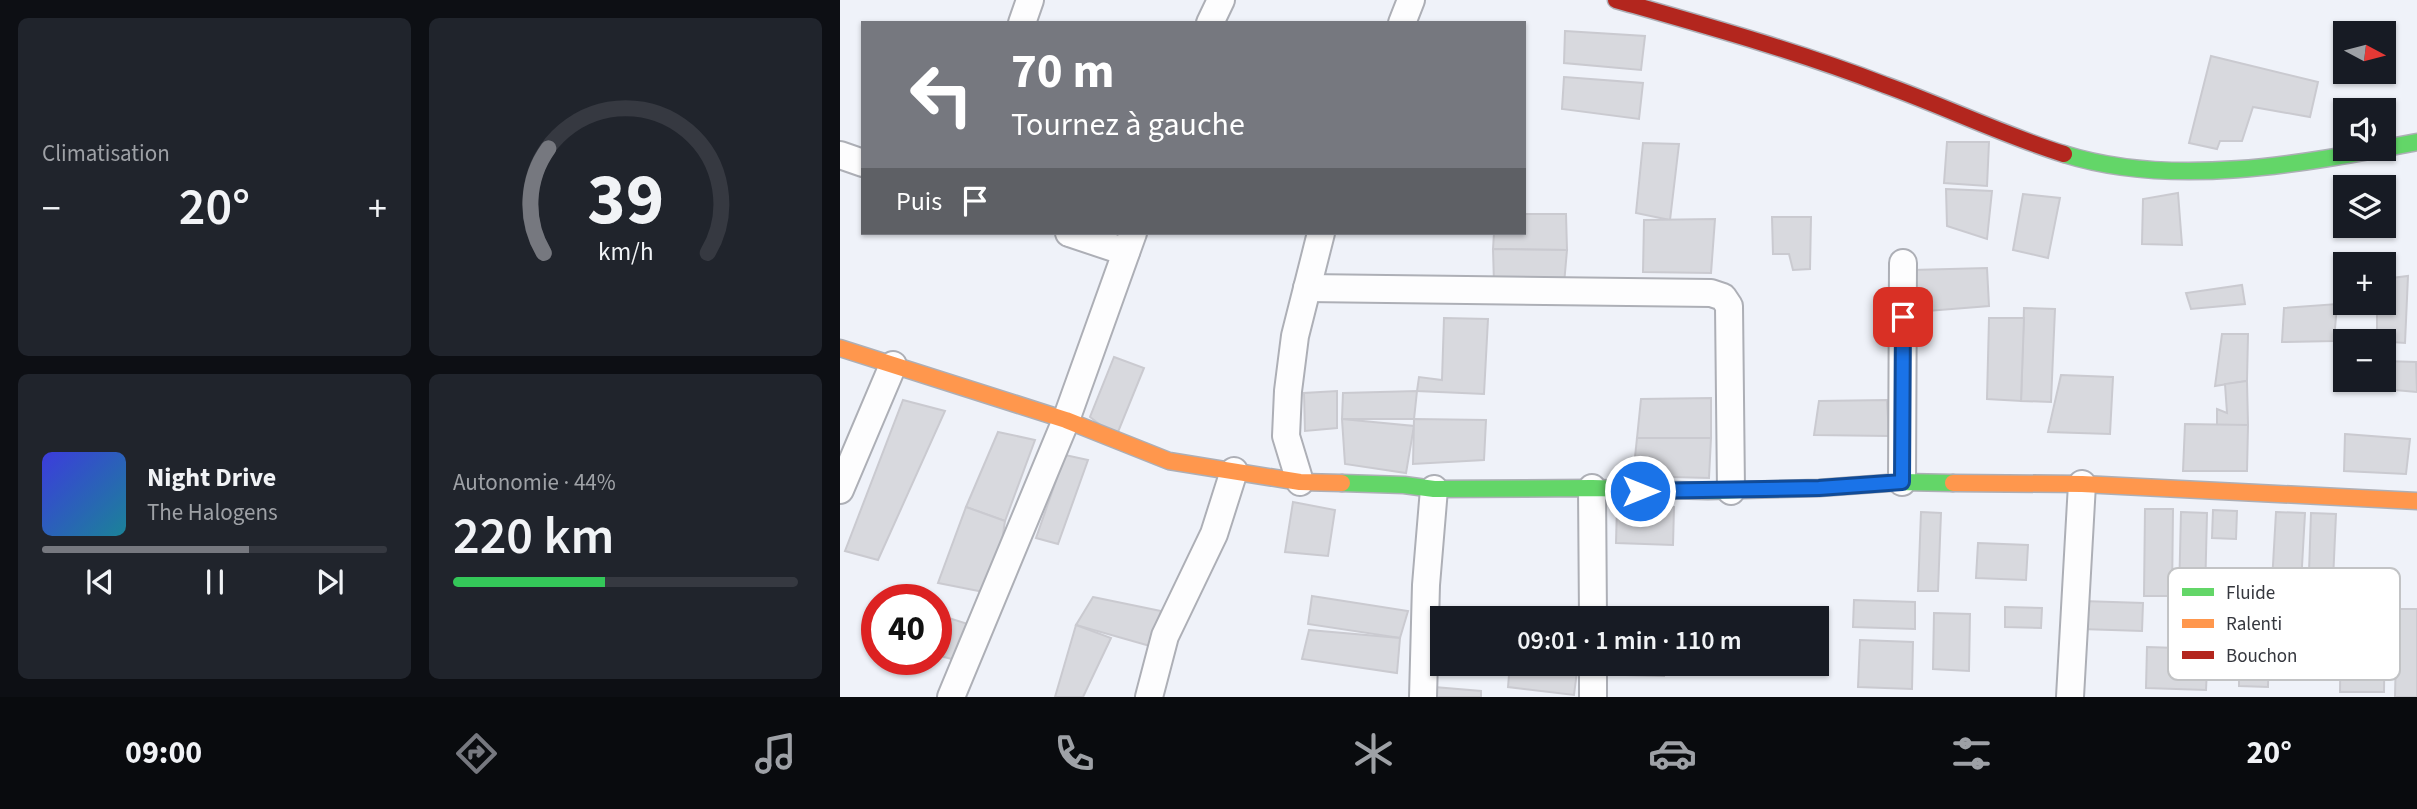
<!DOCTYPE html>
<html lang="fr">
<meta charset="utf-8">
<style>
body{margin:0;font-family:"Source Sans 3",sans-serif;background:#20242c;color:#f1f3f6;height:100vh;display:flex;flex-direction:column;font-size:26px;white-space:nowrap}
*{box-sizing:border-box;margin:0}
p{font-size:23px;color:#9ea1a6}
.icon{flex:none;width:38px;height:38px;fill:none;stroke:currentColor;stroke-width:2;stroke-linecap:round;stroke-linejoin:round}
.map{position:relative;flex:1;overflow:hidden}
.panel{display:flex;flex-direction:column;gap:18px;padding:18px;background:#0d0f14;width:840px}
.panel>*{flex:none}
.guide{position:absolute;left:21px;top:21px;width:665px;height:214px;border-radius:0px;box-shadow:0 2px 5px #0004;background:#76787f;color:#fff;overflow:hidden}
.needle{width:46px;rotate:97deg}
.controls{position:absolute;left:1493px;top:21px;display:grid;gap:14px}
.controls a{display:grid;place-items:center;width:63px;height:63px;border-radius:0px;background:#171b24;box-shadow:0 2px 5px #0004;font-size:35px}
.speed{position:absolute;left:21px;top:584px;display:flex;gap:14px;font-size:35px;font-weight:700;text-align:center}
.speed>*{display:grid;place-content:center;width:91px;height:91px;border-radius:50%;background:#171b24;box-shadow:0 2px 5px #0004;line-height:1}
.speed .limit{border:10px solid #d22;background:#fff;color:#111}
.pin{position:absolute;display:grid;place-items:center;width:60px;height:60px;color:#fff;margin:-30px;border-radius:14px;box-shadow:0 4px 10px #0006}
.me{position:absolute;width:77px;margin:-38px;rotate:90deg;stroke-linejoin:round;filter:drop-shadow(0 0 5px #0008)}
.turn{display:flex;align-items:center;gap:24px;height:147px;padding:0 35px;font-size:32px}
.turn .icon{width:91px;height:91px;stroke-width:2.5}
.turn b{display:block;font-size:49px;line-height:60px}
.then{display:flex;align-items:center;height:66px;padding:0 35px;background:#0003;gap:14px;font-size:26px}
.big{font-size:52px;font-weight:600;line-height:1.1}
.panel .widget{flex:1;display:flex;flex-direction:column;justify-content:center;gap:10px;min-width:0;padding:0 24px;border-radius:10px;background:#20242c}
.panel .dial{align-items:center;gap:0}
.dial svg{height:182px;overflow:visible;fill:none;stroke:#363941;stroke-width:7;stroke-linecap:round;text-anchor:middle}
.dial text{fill:#f1f3f6;stroke:none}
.song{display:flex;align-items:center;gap:21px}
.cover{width:84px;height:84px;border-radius:10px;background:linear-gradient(135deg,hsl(240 70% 55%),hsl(190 70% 35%))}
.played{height:7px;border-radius:4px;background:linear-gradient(90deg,#76787f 60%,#363941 60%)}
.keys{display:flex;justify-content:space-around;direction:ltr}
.heat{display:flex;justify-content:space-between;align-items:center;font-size:38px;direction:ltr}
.charge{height:10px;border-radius:5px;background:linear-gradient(90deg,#34c759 44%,#363941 0)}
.panel .tiles{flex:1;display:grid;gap:18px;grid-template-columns:repeat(2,1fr)}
.trip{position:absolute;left:590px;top:606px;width:399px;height:70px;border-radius:0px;background:#171b24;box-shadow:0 2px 5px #0004;font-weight:600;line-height:70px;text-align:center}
.dock{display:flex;height:112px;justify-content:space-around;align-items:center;background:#090b0e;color:#9ea1a6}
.dock .icon{width:49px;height:49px}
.dock .active{color:#76787f}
.dock b{font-size:32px;color:#f1f3f6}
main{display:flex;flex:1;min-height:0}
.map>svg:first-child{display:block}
.building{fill:#d8d9de;stroke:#cacad0;stroke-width:2}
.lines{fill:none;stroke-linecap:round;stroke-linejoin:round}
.street-casing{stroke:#adafb6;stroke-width:30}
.fast-casing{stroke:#adafb6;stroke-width:19}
.slow-casing{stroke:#adafb6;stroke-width:19}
.jam-casing{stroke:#adafb6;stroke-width:19}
.street{stroke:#fdfdfe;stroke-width:26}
.fast{stroke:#63d668;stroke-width:16}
.slow{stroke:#ff974d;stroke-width:16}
.jam{stroke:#b3261e;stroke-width:16}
.route-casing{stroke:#114b97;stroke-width:18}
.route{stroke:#1a73e8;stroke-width:12}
.key{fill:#fff;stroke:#c2c3c5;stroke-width:2}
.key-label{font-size:19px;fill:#35373e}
</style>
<main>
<section class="panel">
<div class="tiles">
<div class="widget"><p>Climatisation</p>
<div class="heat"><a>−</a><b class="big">20°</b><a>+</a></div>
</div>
<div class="widget dial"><svg viewBox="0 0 100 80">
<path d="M14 69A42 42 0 1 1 86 69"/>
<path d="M14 69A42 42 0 0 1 16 23" stroke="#76787f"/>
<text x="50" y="56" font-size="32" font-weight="700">39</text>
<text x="50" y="72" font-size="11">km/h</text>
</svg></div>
<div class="widget">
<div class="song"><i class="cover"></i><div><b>Night Drive</b><p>The Halogens</p></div></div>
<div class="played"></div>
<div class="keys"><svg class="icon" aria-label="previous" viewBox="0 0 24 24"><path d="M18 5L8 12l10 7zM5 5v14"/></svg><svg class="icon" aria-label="pause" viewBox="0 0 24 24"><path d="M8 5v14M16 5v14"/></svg><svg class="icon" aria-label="next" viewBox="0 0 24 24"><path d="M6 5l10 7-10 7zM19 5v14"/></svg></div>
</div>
<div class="widget"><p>Autonomie · 44%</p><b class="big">220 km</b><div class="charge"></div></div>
</div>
</section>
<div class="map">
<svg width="1577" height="697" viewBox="0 0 1577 697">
<rect width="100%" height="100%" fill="#eff2f9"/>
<g class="building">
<polygon points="725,31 805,36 801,70 724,63"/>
<polygon points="1371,56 1478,82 1470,117 1413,107 1402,141 1380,141 1377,149 1349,143"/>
<polygon points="724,77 803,83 799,119 722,109"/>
<polygon points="1107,142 1149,142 1147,186 1104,183"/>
<polygon points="803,143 839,144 830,220 796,213"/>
<polygon points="1106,189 1152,191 1147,239 1107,226"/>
<polygon points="1338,193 1342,245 1302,244 1303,199"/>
<polygon points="1183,194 1220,198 1208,258 1173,250"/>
<polygon points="684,214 726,214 727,250 653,249 654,233 684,233"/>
<polygon points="932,217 971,217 970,269 953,270 949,254 933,254"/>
<polygon points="875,219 871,273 803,272 804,220"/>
<polygon points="653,249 727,250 724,284 654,283"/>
<polygon points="1147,268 1149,306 1075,312 1072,270"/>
<polygon points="1568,276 1565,343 1537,341 1537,303 1544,303 1544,279"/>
<polygon points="1402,285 1405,304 1351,309 1346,293"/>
<polygon points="1497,304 1494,341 1442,342 1444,308"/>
<polygon points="1184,308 1215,309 1211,402 1181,401"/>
<polygon points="604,318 648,319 644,394 577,391 579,377 602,380"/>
<polygon points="1149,318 1184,318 1181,401 1147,399"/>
<polygon points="1382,334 1408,334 1407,381 1375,386"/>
<polygon points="274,357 304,368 276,437 250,417"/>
<polygon points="1544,361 1576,362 1577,392 1510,386 1510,380 1544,380"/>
<polygon points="1221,375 1273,377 1270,434 1208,432"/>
<polygon points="1407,381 1408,425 1377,425 1377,409 1387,413 1385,384"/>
<polygon points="497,391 497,428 465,431 464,393"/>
<polygon points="577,391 574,419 502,419 503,393"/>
<polygon points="871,398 871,438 797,438 801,399"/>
<polygon points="63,400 105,411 38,560 5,551"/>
<polygon points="1047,400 1049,436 974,435 979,401"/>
<polygon points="502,419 574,426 566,473 505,464"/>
<polygon points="574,419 646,420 644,460 573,464"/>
<polygon points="1345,424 1408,425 1407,471 1343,471"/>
<polygon points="158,432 195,440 165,521 126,507"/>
<polygon points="1505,434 1570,439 1566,474 1504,471"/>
<polygon points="797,438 871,438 869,478 793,476"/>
<polygon points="225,455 248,460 218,544 196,538"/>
<polygon points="453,502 495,510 488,556 445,552"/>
<polygon points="777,505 834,507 833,545 776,543"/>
<polygon points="126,507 165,521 154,594 98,583"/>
<polygon points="1305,509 1333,509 1332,596 1304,596"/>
<polygon points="1373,510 1397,511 1396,539 1372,538"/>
<polygon points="1081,512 1101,513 1098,591 1078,591"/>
<polygon points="1341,512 1367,513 1365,596 1339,595"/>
<polygon points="1436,512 1465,513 1460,602 1431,600"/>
<polygon points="1471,513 1496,514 1492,603 1468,602"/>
<polygon points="1138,543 1188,545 1186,580 1136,578"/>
<polygon points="472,596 568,611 560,638 468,624"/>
<polygon points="253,597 321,611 310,646 236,625"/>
<polygon points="1014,600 1075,602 1075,629 1013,627"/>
<polygon points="1242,601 1303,603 1302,631 1241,629"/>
<polygon points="1501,606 1545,606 1544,692 1500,692"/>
<polygon points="1165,607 1202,608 1201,628 1165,627"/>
<polygon points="1557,609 1577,609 1577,697 1555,697"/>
<polygon points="1094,613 1130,614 1129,671 1093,669"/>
<polygon points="96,614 128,624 112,659 96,655"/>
<polygon points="236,625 271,638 243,697 215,697"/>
<polygon points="469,630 560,638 557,673 462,659"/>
<polygon points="1399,639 1429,639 1428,687 1399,686"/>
<polygon points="1020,640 1073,642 1072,689 1018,687"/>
<polygon points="1307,647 1368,649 1366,690 1306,688"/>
<polygon points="670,663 738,663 734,695 668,687"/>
<polygon points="786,663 824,663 824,676 786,675"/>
<polygon points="594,687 641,691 641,697 594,697"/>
</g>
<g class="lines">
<g class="street-casing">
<g id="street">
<polyline points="182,23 190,0"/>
<polyline points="370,23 381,0"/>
<polyline points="562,23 571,0"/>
<polyline points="0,155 23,163"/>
<polyline points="229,233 286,252"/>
<polyline points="467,288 871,293 883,297 889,306 891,491"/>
<polyline points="460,482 446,436 448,391 455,336 481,233"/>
<polyline points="1062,482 1063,263"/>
<polyline points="752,488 753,618"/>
<polyline points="0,490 53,365"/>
<polyline points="753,663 753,697"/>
<polyline points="111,697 226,420 293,233"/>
<polyline points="309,697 325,636 374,534 394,471"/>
<polyline points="583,697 586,585 594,489"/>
<polyline points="1230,697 1242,484"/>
</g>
</g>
<g class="fast-casing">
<g id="fast">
<path d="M 1224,154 C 1335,189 1466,163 1577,142"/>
<polyline points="502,483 564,485 594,489 752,488 868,491 979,488 1062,482 1113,483"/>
</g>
</g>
<g class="slow-casing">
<g id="slow">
<polyline points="0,348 226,420 329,461 460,482 502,483"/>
<polyline points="1113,483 1242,484 1577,501"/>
</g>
</g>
<g class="jam-casing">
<path id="jam" d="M 776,0 C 867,26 957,51 1045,85 C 1106,107 1163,135 1224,154"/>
</g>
<use href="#street" class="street"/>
<use href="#fast" class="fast"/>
<use href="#slow" class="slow"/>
<use href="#jam" class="jam"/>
</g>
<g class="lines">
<g class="route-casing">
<polyline id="route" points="800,491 979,488 1062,482 1063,317"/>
</g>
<use href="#route" class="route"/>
</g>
<rect x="1328" y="568" width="232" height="112" rx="10" class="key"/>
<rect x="1342" y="588" width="32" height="8" fill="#63d668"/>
<rect x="1342" y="619" width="32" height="9" fill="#ff974d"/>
<rect x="1342" y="651" width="32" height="8" fill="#b3261e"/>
<g class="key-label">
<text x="1386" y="599">Fluide</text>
<text x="1386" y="630">Ralenti</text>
<text x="1386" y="662">Bouchon</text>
</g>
</svg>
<div class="controls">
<a><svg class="needle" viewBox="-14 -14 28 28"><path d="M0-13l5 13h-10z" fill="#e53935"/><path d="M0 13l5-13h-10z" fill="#9ea1a6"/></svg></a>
<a><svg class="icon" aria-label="sound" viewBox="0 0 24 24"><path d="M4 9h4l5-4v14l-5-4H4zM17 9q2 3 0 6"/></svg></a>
<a><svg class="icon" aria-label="layers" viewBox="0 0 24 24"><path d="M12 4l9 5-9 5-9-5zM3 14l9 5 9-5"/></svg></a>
<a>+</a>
<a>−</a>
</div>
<div class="speed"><div class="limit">40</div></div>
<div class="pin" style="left:1063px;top:317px;background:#d93025"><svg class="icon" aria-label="arrive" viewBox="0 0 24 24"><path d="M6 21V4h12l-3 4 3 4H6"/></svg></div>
<svg class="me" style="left:800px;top:491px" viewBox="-20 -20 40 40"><circle r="17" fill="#1a73e8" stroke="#fff" stroke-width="3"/><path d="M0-11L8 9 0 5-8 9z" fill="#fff"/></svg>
<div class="trip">09:01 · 1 min · 110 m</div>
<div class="guide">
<div class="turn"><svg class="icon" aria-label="left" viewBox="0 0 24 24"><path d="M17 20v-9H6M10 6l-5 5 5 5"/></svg><div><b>70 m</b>Tournez à gauche</div></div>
<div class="then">Puis<svg class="icon" aria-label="arrive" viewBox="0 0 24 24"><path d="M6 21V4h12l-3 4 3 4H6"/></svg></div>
</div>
</div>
</main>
<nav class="dock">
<b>09:00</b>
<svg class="icon active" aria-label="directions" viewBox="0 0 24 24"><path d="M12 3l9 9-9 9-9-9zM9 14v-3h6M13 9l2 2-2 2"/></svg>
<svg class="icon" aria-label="music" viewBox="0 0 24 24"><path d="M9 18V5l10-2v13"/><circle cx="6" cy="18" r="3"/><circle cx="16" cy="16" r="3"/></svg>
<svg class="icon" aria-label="phone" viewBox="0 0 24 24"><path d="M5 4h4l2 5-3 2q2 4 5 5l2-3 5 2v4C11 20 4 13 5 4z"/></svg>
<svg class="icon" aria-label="climate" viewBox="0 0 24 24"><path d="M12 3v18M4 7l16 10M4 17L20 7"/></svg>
<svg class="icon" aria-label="car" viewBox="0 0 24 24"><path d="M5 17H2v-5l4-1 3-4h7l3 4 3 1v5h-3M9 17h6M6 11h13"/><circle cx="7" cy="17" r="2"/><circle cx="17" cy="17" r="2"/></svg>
<svg class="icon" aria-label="filters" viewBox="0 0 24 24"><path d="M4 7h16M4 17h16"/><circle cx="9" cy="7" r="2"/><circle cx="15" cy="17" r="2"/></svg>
<b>20°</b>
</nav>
